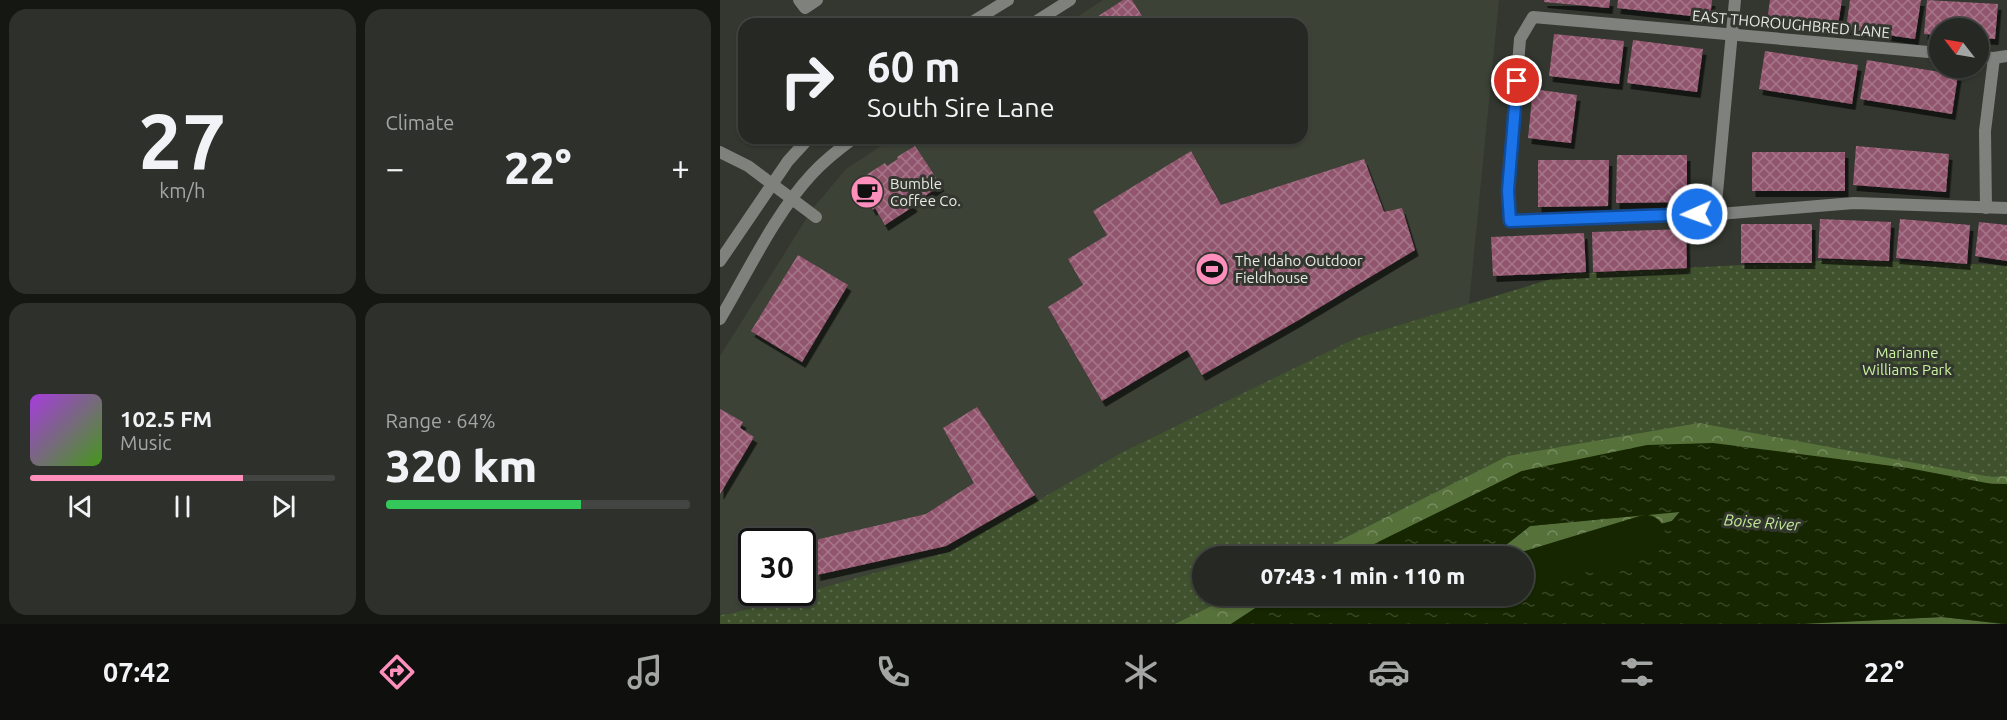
<!DOCTYPE html>
<meta charset="utf-8">
<style>
body{margin:0;font-family:Ubuntu,sans-serif;background:#2e312b;color:#f1f3f6;height:100vh;display:flex;flex-direction:column;font-size:22px;white-space:nowrap}
*{box-sizing:border-box;margin:0}
p{font-size:20px;color:#a4a6a6}
.icon{flex:none;width:33px;height:33px;fill:none;stroke:currentColor;stroke-width:2;stroke-linecap:round;stroke-linejoin:round}
.map{position:relative;flex:1;overflow:hidden}
.side{display:flex;flex-direction:column;gap:9px;padding:9px;background:#151713;width:720px}
.side>*{flex:none}
.banner{position:absolute;left:18px;top:18px;width:570px;height:126px;border-radius:18px;box-shadow:0 2px 4px #0004,0 0 0 2px #424541;background:#262923;color:#f1f3f6;overflow:hidden}
.needle{width:39px;rotate:301deg}
.tools{position:absolute;left:1209px;top:18px;display:grid;gap:12px}
.tools a{display:grid;place-items:center;width:60px;height:60px;border-radius:50%;background:#262923;box-shadow:0 2px 4px #0004,0 0 0 2px #424541;font-size:30px}
.speed{position:absolute;left:18px;top:528px;display:flex;gap:12px;font-size:30px;font-weight:700;text-align:center}
.speed>*{display:grid;place-content:center;width:78px;height:78px;border-radius:50%;background:#262923;box-shadow:0 2px 4px #0004,0 0 0 2px #424541;line-height:1}
.speed .limit{border:3px solid #111;border-radius:9px;background:#fff;color:#111}
.pin{position:absolute;display:grid;place-items:center;width:51px;height:51px;color:#fff;margin:-26px;border:3px solid #fff;border-radius:50%;box-shadow:0 2px 6px #0007}
.me{position:absolute;width:66px;margin:-33px;rotate:268deg;stroke-linejoin:round;filter:drop-shadow(0 0 4px #0008)}
.turn{display:flex;align-items:center;gap:21px;height:126px;padding:0 30px;font-size:27px}
.turn .icon{width:78px;height:78px;stroke-width:2.5}
.turn b{display:block;font-size:42px;line-height:51px}
.big{font-size:45px;font-weight:800;line-height:1.1}
.side .card{flex:1;display:flex;flex-direction:column;justify-content:center;gap:9px;min-width:0;padding:0 21px;border-radius:18px;background:#2e312b}
.side .dial{align-items:center;gap:0}
.dial b{font-size:78px;line-height:1}
.song{display:flex;align-items:center;gap:18px}
.cover{width:72px;height:72px;border-radius:9px;background:linear-gradient(135deg,hsl(280 70% 55%),hsl(100 70% 35%))}
.played{height:6px;border-radius:3px;background:linear-gradient(90deg,#fe8ebc 70%,#424541 70%)}
.keys{display:flex;justify-content:space-around;direction:ltr}
.heat{display:flex;justify-content:space-between;align-items:center;font-size:33px;direction:ltr}
.charge{height:9px;border-radius:4px;background:linear-gradient(90deg,#34c759 64%,#424541 0)}
.side .tiles{flex:1;display:grid;gap:9px;grid-template-columns:repeat(2,1fr)}
.trip{position:absolute;left:472px;top:546px;width:342px;height:60px;border-radius:30px;background:#262923;box-shadow:0 2px 4px #0004,0 0 0 2px #424541;font-weight:800;line-height:60px;text-align:center}
.tabs{display:flex;height:96px;justify-content:space-around;align-items:center;background:#0f100e;color:#a4a6a6}
.tabs .icon{width:42px;height:42px}
.tabs .current{color:#fe8ebc}
.tabs b{font-size:27px;color:#f1f3f6}
main{display:flex;flex:1;min-height:0}
.map>svg:first-child{display:block}
.built{fill:#3c4236;fill-rule:evenodd}
.forest{fill:url(#forest-crowns)}
.park{fill:url(#park-dots)}
.water{fill:url(#water-ripples)}
.lines{fill:none;stroke-linecap:round;stroke-linejoin:round}
.river{stroke:#152600;stroke-width:38}
.building{fill:url(#building-cross-hatch);filter:url(#shadow)}
.lane{stroke:#7f817d;stroke-width:12}
.street{stroke:#7f817d;stroke-width:12}
.route-casing{stroke:#114b97;stroke-width:15}
.route{stroke:#1a73e8;stroke-width:10}
.labels{text-anchor:middle;dominant-baseline:central;stroke-width:6;stroke-linejoin:round;paint-order:stroke}
.street-label{font-size:15px;fill:#e7e9e4;stroke:#33372f}
.poi-label{font-size:15px;fill:#e7e9e4;stroke:#33372f;text-anchor:start}
.park-label{font-size:15px;fill:#cbf4a1;stroke:#33372f}
.water-label{font-size:16px;font-style:italic;fill:#c1e996;stroke:#33372f}
</style>
<main>
<section class="side">
<div class="tiles">
<div class="card dial"><b>27</b><p>km/h</p></div>
<div class="card"><p>Climate</p>
<div class="heat"><a>−</a><b class="big">22°</b><a>+</a></div>
</div>
<div class="card">
<div class="song"><i class="cover"></i><div><b>102.5 FM</b><p>Music</p></div></div>
<div class="played"></div>
<div class="keys"><svg class="icon" aria-label="previous" viewBox="0 0 24 24"><path d="M18 5L8 12l10 7zM5 5v14"/></svg><svg class="icon" aria-label="pause" viewBox="0 0 24 24"><path d="M8 5v14M16 5v14"/></svg><svg class="icon" aria-label="next" viewBox="0 0 24 24"><path d="M6 5l10 7-10 7zM19 5v14"/></svg></div>
</div>
<div class="card"><p>Range · 64%</p><b class="big">320 km</b><div class="charge"></div></div>
</div>
</section>
<div class="map">
<svg width="1287" height="624" viewBox="0 0 1287 624">
<defs>
<pattern id="forest-crowns" width="20" height="18" patternUnits="userSpaceOnUse" patternTransform="scale(1.5)"><rect width="20" height="18" fill="#57713a"/><path d="M2 6a3 3 0 1 1 6 0M12 15a3 3 0 1 1 6 0" fill="none" stroke="#778c60"/></pattern>
<pattern id="park-dots" width="8" height="8" patternUnits="userSpaceOnUse" patternTransform="scale(1.5)"><rect width="8" height="8" fill="#3f512d"/><path d="M2 2h.1M6 6h.1" fill="none" stroke="#5b6a4b" stroke-width="1.8" stroke-linecap="round"/></pattern>
<pattern id="water-ripples" width="26" height="14" patternUnits="userSpaceOnUse" patternTransform="scale(1.5)"><rect width="26" height="14" fill="#152600"/><path d="M2 4q2-2 4 0t4 0M15 11q2-2 4 0t4 0" fill="none" stroke="#374625"/></pattern>
<pattern id="building-cross-hatch" width="8" height="8" patternUnits="userSpaceOnUse" patternTransform="scale(1.5)"><rect width="8" height="8" fill="#92556e"/><path d="M0 0l8 8M0 8l8-8" fill="none" stroke="#a67689"/></pattern>
<filter id="shadow"><feDropShadow dx="3.5" dy="6" stdDeviation="0" flood-color="#0009"/></filter>
</defs>
<rect width="100%" height="100%" fill="#33372f"/>
<path class="built" d="M 383,0 L 779,0 L 749,304 L 636,338 L 228,552 L 13,613 L 0,615 L 0,356 L 93,208 L 126,169 L 173,138 L 582,138 L 582,24 L 346,24 ZM 32,542 L 82,542 L 82,592 L 32,592 Z"/>
<g class="forest">
<polygon points="1287,373 1287,484 802,471 630,556 507,556 799,410"/>
<polygon points="960,511 952,521 907,533 842,566 804,582 804,556 772,556 810,526"/>
<polygon points="483,596 554,596 511,624 403,624"/>
<polygon points="1222,617 1282,624 1081,624 1091,623"/>
</g>
<polygon class="park" points="1115,260 1287,265 1287,476 1271,477 979,423 788,456 589,556 483,556 483,596 512,596 455,624 0,624 0,615 13,613 228,552 401,453 636,338 848,274"/>
<polygon class="water" points="993,443 1188,468 1272,484 1287,484 1287,624 1222,617 1081,624 511,624 554,596 723,596 722,601 760,596 804,596 804,582 842,566 907,533 952,521 960,512 810,526 772,556 630,556 802,471 927,445"/>
<g class="lines">
<polyline class="river" points="804,571 926,534"/>
</g>
<g class="building">
<polygon points="403,0 412,0 427,24 366,24"/>
<polygon points="824,0 890,0 889,8 824,2"/>
<polygon points="898,0 992,0 990,18 897,8"/>
<polygon points="1050,0 1122,0 1117,31 1047,21"/>
<polygon points="1130,0 1201,0 1195,39 1126,29"/>
<polygon points="1207,0 1278,4 1275,39 1258,38 1258,28 1220,28 1220,35 1204,34"/>
<polygon points="834,34 904,41 899,84 829,76"/>
<polygon points="913,40 983,49 977,92 907,83"/>
<polygon points="1045,51 1138,65 1132,104 1039,89"/>
<polygon points="1147,60 1238,75 1232,114 1140,99"/>
<polygon points="813,89 857,95 851,143 808,138"/>
<polygon points="195,146 221,185 202,198 200,195 191,201 194,206 165,225 155,208 153,210 147,200 143,203 136,192 138,190 136,188 149,179 146,175 165,163 167,166 178,159 177,157"/>
<polygon points="1136,146 1229,154 1226,192 1133,185"/>
<polygon points="471,151 501,205 644,159 664,212 682,208 695,250 577,321 482,375 467,350 382,401 328,307 363,285 348,259 387,235 373,211"/>
<rect x="1032" y="152" width="93" height="39"/>
<polygon points="897,155 967,155 967,202 896,203"/>
<polygon points="818,160 889,160 888,206 818,207"/>
<polygon points="1100,219 1171,222 1169,261 1098,258"/>
<polygon points="1180,219 1250,225 1247,264 1176,258"/>
<polygon points="1259,222 1287,225 1287,261 1255,256"/>
<rect x="1021" y="224" width="71" height="39"/>
<polygon points="966,229 967,268 873,272 872,232"/>
<polygon points="864,233 866,272 773,276 771,237"/>
<polygon points="78,255 128,285 82,362 31,331"/>
<polygon points="257,407 315,495 226,546 97,575 91,541 206,514 254,483 223,428"/>
<polygon points="0,409 23,422 20,428 34,437 0,494"/>
</g>
<g class="lines">
<g class="lane">
<polyline points="79,0 85,8 97,0"/>
<polyline points="0,152 28,166 96,217"/>
</g>
<g class="street">
<polyline points="249,24 288,0"/>
<polyline points="312,24 350,0"/>
<polyline points="1220,53 813,17 800,39 788,191 790,221 999,214 1134,203 1287,208"/>
<polyline points="1258,57 1274,58 1287,56"/>
<polyline points="1266,208 1265,131 1274,58"/>
<polyline points="995,214 1015,0"/>
<polyline points="0,261 68,161 89,138"/>
<path d="M 0,319 C 28,272 54,215 92,174 C 104,161 119,149 134,138"/>
</g>
</g>
<g class="lines">
<g class="route-casing">
<polyline id="route" points="797,81 788,191 790,221 977,214"/>
</g>
<use href="#route" class="route"/>
</g>
<defs>
<g id="cafe-disc" transform="scale(1.725)"><circle r="9.5" fill="#fe8ebc" stroke="#33372f"/><path d="M-5.5-4.5H6V0H3Q3 3.5 0 3.5H-2.5Q-5.5 3.5-5.5 0ZM3-3.2v2h1.7v-2ZM-6 4.5H4V6H-6Z" fill="#111"/></g>
<g id="stadium-disc" transform="scale(1.725)"><circle r="9.5" fill="#fe8ebc" stroke="#33372f"/><path d="M0-5a6.5 5 0 1 0 0 10a6.5 5 0 1 0 0-10ZM-3.5-1.8h7v3.6h-7Z" fill="#111"/></g>
</defs>
<g fill-rule="evenodd">
<use href="#cafe-disc" x="147" y="192"/>
<use href="#stadium-disc" x="492" y="269"/>
</g>
<g class="labels">
<g class="street-label">
<text transform="translate(1071 24) rotate(5)">EAST THOROUGHBRED LANE</text>
</g>
<g class="poi-label">
<text x="170" y="183">Bumble<tspan x="170" dy="17">Coffee Co.</tspan></text>
<text x="515" y="260">The Idaho Outdoor<tspan x="515" dy="17">Fieldhouse</tspan></text>
</g>
<g class="park-label">
<text x="1187" y="352">Marianne<tspan x="1187" dy="17">Williams Park</tspan></text>
</g>
<g class="water-label">
<text transform="translate(1042 522) rotate(4)">Boise River</text>
</g>
</g>
</svg>
<div class="tools">
<a><svg class="needle" viewBox="-14 -14 28 28"><path d="M0-13l5 13h-10z" fill="#e53935"/><path d="M0 13l5-13h-10z" fill="#a4a6a6"/></svg></a>
</div>
<div class="speed"><div class="limit">30</div></div>
<div class="pin" style="left:797px;top:81px;background:#d93025"><svg class="icon" aria-label="arrive" viewBox="0 0 24 24"><path d="M6 21V4h12l-3 4 3 4H6"/></svg></div>
<svg class="me" style="left:977px;top:214px" viewBox="-20 -20 40 40"><circle r="17" fill="#1a73e8" stroke="#fff" stroke-width="3"/><path d="M0-11L8 9 0 5-8 9z" fill="#fff"/></svg>
<div class="trip">07:43 · 1 min · 110 m</div>
<div class="banner">
<div class="turn"><svg class="icon" aria-label="right" viewBox="0 0 24 24"><path d="M7 20v-9h11M14 6l5 5-5 5"/></svg><div><b>60 m</b>South Sire Lane</div></div>
</div>
</div>
</main>
<nav class="tabs">
<b>07:42</b>
<svg class="icon current" aria-label="directions" viewBox="0 0 24 24"><path d="M12 3l9 9-9 9-9-9zM9 14v-3h6M13 9l2 2-2 2"/></svg>
<svg class="icon" aria-label="music" viewBox="0 0 24 24"><path d="M9 18V5l10-2v13"/><circle cx="6" cy="18" r="3"/><circle cx="16" cy="16" r="3"/></svg>
<svg class="icon" aria-label="phone" viewBox="0 0 24 24"><path d="M5 4h4l2 5-3 2q2 4 5 5l2-3 5 2v4C11 20 4 13 5 4z"/></svg>
<svg class="icon" aria-label="climate" viewBox="0 0 24 24"><path d="M12 3v18M4 7l16 10M4 17L20 7"/></svg>
<svg class="icon" aria-label="car" viewBox="0 0 24 24"><path d="M5 17H2v-5l4-1 3-4h7l3 4 3 1v5h-3M9 17h6M6 11h13"/><circle cx="7" cy="17" r="2"/><circle cx="17" cy="17" r="2"/></svg>
<svg class="icon" aria-label="filters" viewBox="0 0 24 24"><path d="M4 7h16M4 17h16"/><circle cx="9" cy="7" r="2"/><circle cx="15" cy="17" r="2"/></svg>
<b>22°</b>
</nav>
